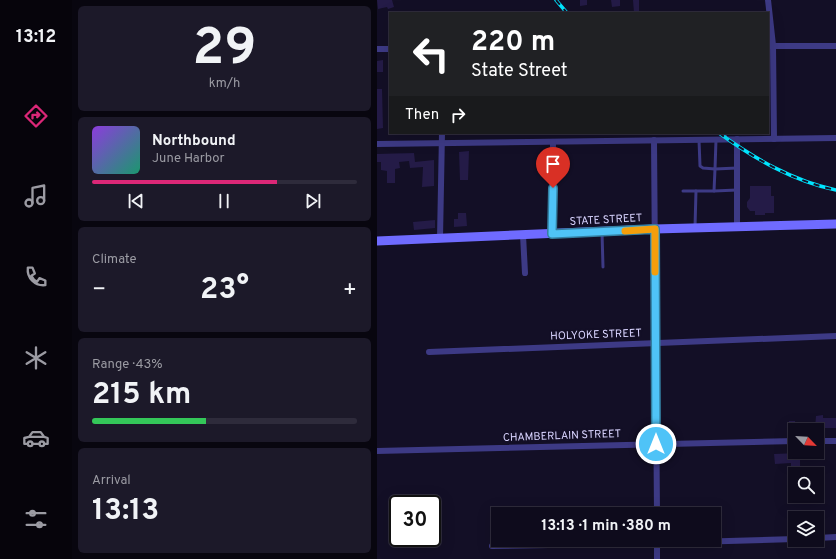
<!DOCTYPE html>
<meta charset="utf-8">
<style>
body{margin:0;font-family:Overpass,sans-serif;background:#1c1929;color:#f1f3f6;height:100vh;display:flex;flex-direction:column;font-size:15px;white-space:nowrap}
*{box-sizing:border-box;margin:0}
p{font-size:13px;color:#9b9ba3}
.icon{flex:none;width:22px;height:22px;fill:none;stroke:currentColor;stroke-width:2;stroke-linecap:round;stroke-linejoin:round}
.map{position:relative;flex:1;overflow:hidden}
.drawer{display:flex;flex-direction:column;gap:6px;padding:6px;background:#08060f;width:305px}
.drawer>*{flex:none}
.hud{position:absolute;left:12px;top:12px;width:380px;height:122px;border-radius:0px;box-shadow:0 4px 16px #0002,0 0 0 1px #2e2b3b;background:#202124;color:#fff;overflow:hidden}
.needle{width:26px;rotate:115deg}
.fabs{position:absolute;left:411px;top:423px;display:grid;gap:8px}
.fabs a{display:grid;place-items:center;width:36px;height:36px;border-radius:0px;background:#0e0b1c;box-shadow:0 4px 16px #0002,0 0 0 1px #2e2b3b;font-size:20px}
.speed{position:absolute;left:12px;top:495px;display:flex;gap:8px;font-size:20px;font-weight:700;text-align:center}
.speed>*{display:grid;place-content:center;width:52px;height:52px;border-radius:50%;background:#0e0b1c;box-shadow:0 4px 16px #0002,0 0 0 1px #2e2b3b;line-height:1}
.speed .limit{border:2px solid #111;border-radius:6px;background:#fff;color:#111}
.pin{position:absolute;display:grid;place-items:center;width:34px;height:34px;color:#fff;margin:-41px -17px;border-radius:50% 50% 50% 0;rotate:-45deg;box-shadow:0 0 4px #0007}
.pin .icon{rotate:45deg}
.me{position:absolute;width:44px;margin:-22px;rotate:0deg;stroke-linejoin:round;filter:drop-shadow(0 0 3px #0008)}
.turn{display:flex;align-items:center;gap:14px;height:84px;padding:0 16px;font-size:18px}
.turn .icon{width:52px;height:52px;stroke-width:2.5}
.turn b{display:block;font-size:28px;line-height:34px}
.then{display:flex;align-items:center;height:38px;padding:0 16px;background:#0003;gap:8px;font-size:15px}
.big{font-size:30px;font-weight:700;line-height:1.1}
.drawer .tile{flex:1;display:flex;flex-direction:column;justify-content:center;gap:6px;min-width:0;padding:0 14px;border-radius:6px;background:#1c1929}
.drawer .dial{align-items:center;gap:0}
.dial b{font-size:52px;line-height:1}
.song{display:flex;align-items:center;gap:12px}
.cover{width:48px;height:48px;border-radius:6px;background:linear-gradient(135deg,hsl(270 70% 55%),hsl(160 70% 35%))}
.played{height:4px;border-radius:2px;background:linear-gradient(90deg,#db2777 70%,#2e2b3b 70%)}
.keys{display:flex;justify-content:space-around;direction:ltr}
.heat{display:flex;justify-content:space-between;align-items:center;font-size:22px;direction:ltr}
.charge{height:6px;border-radius:3px;background:linear-gradient(90deg,#34c759 43%,#2e2b3b 0)}
.trip{position:absolute;left:114px;top:507px;width:230px;height:40px;border-radius:0px;background:#0e0b1c;box-shadow:0 4px 16px #0002,0 0 0 1px #2e2b3b;font-weight:700;line-height:40px;text-align:center}
main{display:flex;flex:1;min-height:0}
.tab-bar{display:flex;flex-direction:column;width:72px;justify-content:space-around;align-items:center;background:#06040b;color:#9b9ba3}
.tab-bar .icon{width:28px;height:28px}
.tab-bar .on{color:#db2777}
.tab-bar b{font-size:18px;color:#f1f3f6}
.map>svg:first-child{display:block}
.building{fill:#241b47}
.lines{fill:none;stroke-linecap:round;stroke-linejoin:round}
.lane{stroke:#3d3a85;stroke-width:3}
.street{stroke:#3d3a85;stroke-width:6}
.secondary{stroke:#6f6bff;stroke-width:9}
.rail-casing{stroke:#00e5ff;stroke-width:3.5}
.rail{stroke:#130f26;stroke-width:2;stroke-dasharray:6;stroke-linecap:butt}
.route-casing{stroke:#337fa1;stroke-width:10}
.route{stroke:#4fc3f7;stroke-width:7}
.slow{stroke:#f59e0b;stroke-width:7}
.labels{text-anchor:middle;dominant-baseline:central;stroke-width:4;stroke-linejoin:round;paint-order:stroke}
.street-label{font-size:11px;fill:#d9d4ff;stroke:#130f26}
</style>
<main>
<nav class="tab-bar">
<b>13:12</b>
<svg class="icon on" aria-label="directions" viewBox="0 0 24 24"><path d="M12 3l9 9-9 9-9-9zM9 14v-3h6M13 9l2 2-2 2"/></svg>
<svg class="icon" aria-label="music" viewBox="0 0 24 24"><path d="M9 18V5l10-2v13"/><circle cx="6" cy="18" r="3"/><circle cx="16" cy="16" r="3"/></svg>
<svg class="icon" aria-label="phone" viewBox="0 0 24 24"><path d="M5 4h4l2 5-3 2q2 4 5 5l2-3 5 2v4C11 20 4 13 5 4z"/></svg>
<svg class="icon" aria-label="climate" viewBox="0 0 24 24"><path d="M12 3v18M4 7l16 10M4 17L20 7"/></svg>
<svg class="icon" aria-label="car" viewBox="0 0 24 24"><path d="M5 17H2v-5l4-1 3-4h7l3 4 3 1v5h-3M9 17h6M6 11h13"/><circle cx="7" cy="17" r="2"/><circle cx="17" cy="17" r="2"/></svg>
<svg class="icon" aria-label="filters" viewBox="0 0 24 24"><path d="M4 7h16M4 17h16"/><circle cx="9" cy="7" r="2"/><circle cx="15" cy="17" r="2"/></svg>
</nav>
<section class="drawer">
<div class="tile dial"><b>29</b><p>km/h</p></div>
<div class="tile">
<div class="song"><i class="cover"></i><div><b>Northbound</b><p>June Harbor</p></div></div>
<div class="played"></div>
<div class="keys"><svg class="icon" aria-label="previous" viewBox="0 0 24 24"><path d="M18 5L8 12l10 7zM5 5v14"/></svg><svg class="icon" aria-label="pause" viewBox="0 0 24 24"><path d="M8 5v14M16 5v14"/></svg><svg class="icon" aria-label="next" viewBox="0 0 24 24"><path d="M6 5l10 7-10 7zM19 5v14"/></svg></div>
</div>
<div class="tile"><p>Climate</p>
<div class="heat"><a>−</a><b class="big">23°</b><a>+</a></div>
</div>
<div class="tile"><p>Range · 43%</p><b class="big">215 km</b><div class="charge"></div></div>
<div class="tile"><p>Arrival</p><b class="big">13:13</b></div>
</section>
<div class="map">
<svg width="459" height="559" viewBox="0 0 459 559">
<rect width="100%" height="100%" fill="#130f26"/>
<g class="building">
<polygon points="0,0 15,0 17,7 11,9 10,7 1,9"/>
<polygon points="203,0 210,0 210,5 203,6"/>
<polygon points="234,0 243,0 243,6 235,7"/>
<polygon points="256,0 262,0 262,13 257,13"/>
<polygon points="6,60 6,72 0,72 0,61"/>
<polygon points="0,89 5,89 6,128 0,129"/>
<polygon points="92,151 91,180 83,180 82,152"/>
<polygon points="37,153 38,162 57,160 57,186 45,187 46,167 33,168 32,161 22,162 23,168 18,169 18,183 10,183 10,171 4,170 4,162 0,162 0,154"/>
<polygon points="373,186 394,186 394,196 397,196 397,213 388,213 388,215 378,215 378,211 373,211 370,207 370,202 373,198"/>
<polygon points="81,213 89,213 90,226 77,227 77,219 81,219"/>
<polygon points="58,220 58,228 37,230 36,222"/>
<polygon points="446,415 446,418 459,418 459,428 438,428 439,416"/>
<rect x="412" y="421" width="6" height="12"/>
<polygon points="423,453 423,466 414,466 414,463 398,464 397,454"/>
<polygon points="439,466 439,474 429,474 428,467"/>
</g>
<g class="lines">
<g class="lane">
<polyline points="348,133 349,140"/>
<polyline points="322,140 323,166 326,168 338,169 339,140"/>
<polyline points="360,190 337,191 338,169 360,168"/>
<polyline points="306,191 337,191"/>
<polyline points="318,227 319,191"/>
<polyline points="225,232 226,267"/>
</g>
<g class="street">
<polyline points="391,0 396,45 397,139"/>
<polyline points="391,46 459,46"/>
<polyline points="0,49 13,49"/>
<polyline points="360,139 360,227"/>
<polyline points="277,140 280,514"/>
<polyline points="0,144 459,138"/>
<polyline points="175,234 176,142"/>
<polyline points="146,235 148,273"/>
<polyline points="63,238 65,133"/>
<polyline points="52,352 459,336"/>
<polyline points="440,441 459,441"/>
<polyline points="0,451 418,441"/>
<polyline points="440,538 459,537"/>
<polyline points="280,540 280,559"/>
<polyline points="115,546 280,543 418,539"/>
</g>
<polyline class="secondary" points="0,241 278,229 459,224"/>
<g class="rail-casing">
<g id="rail">
<polyline points="179,0 190,13"/>
<path d="M 342,133 C 378,159 416,181 459,190"/>
</g>
</g>
<use href="#rail" class="rail"/>
</g>
<g class="lines">
<g class="route-casing">
<polyline id="route" points="176,188 175,234 278,229 279,444"/>
</g>
<use href="#route" class="route"/>
<polyline class="slow" points="248,231 278,229 278,272"/>
</g>
<g class="labels">
<g class="street-label">
<text transform="translate(229 220) rotate(-3)">STATE STREET</text>
<text transform="translate(219 335) rotate(-2)">HOLYOKE STREET</text>
<text transform="translate(185 436) rotate(-2)">CHAMBERLAIN STREET</text>
</g>
</g>
</svg>
<div class="fabs">
<a><svg class="needle" viewBox="-14 -14 28 28"><path d="M0-13l5 13h-10z" fill="#e53935"/><path d="M0 13l5-13h-10z" fill="#9b9ba3"/></svg></a>
<a><svg class="icon" aria-label="search" viewBox="0 0 24 24"><circle cx="10" cy="10" r="6"/><path d="M15 15l6 6"/></svg></a>
<a><svg class="icon" aria-label="layers" viewBox="0 0 24 24"><path d="M12 4l9 5-9 5-9-5zM3 14l9 5 9-5"/></svg></a>
</div>
<div class="speed"><div class="limit">30</div></div>
<div class="pin" style="left:176px;top:188px;background:#d93025"><svg class="icon" aria-label="arrive" viewBox="0 0 24 24"><path d="M6 21V4h12l-3 4 3 4H6"/></svg></div>
<svg class="me" style="left:279px;top:444px" viewBox="-20 -20 40 40"><circle r="17" fill="#4fc3f7" stroke="#fff" stroke-width="3"/><path d="M0-11L8 9 0 5-8 9z" fill="#fff"/></svg>
<div class="trip">13:13 · 1 min · 380 m</div>
<div class="hud">
<div class="turn"><svg class="icon" aria-label="left" viewBox="0 0 24 24"><path d="M17 20v-9H6M10 6l-5 5 5 5"/></svg><div><b>220 m</b>State Street</div></div>
<div class="then">Then<svg class="icon" aria-label="right" viewBox="0 0 24 24"><path d="M7 20v-9h11M14 6l5 5-5 5"/></svg></div>
</div>
</div>
</main>
